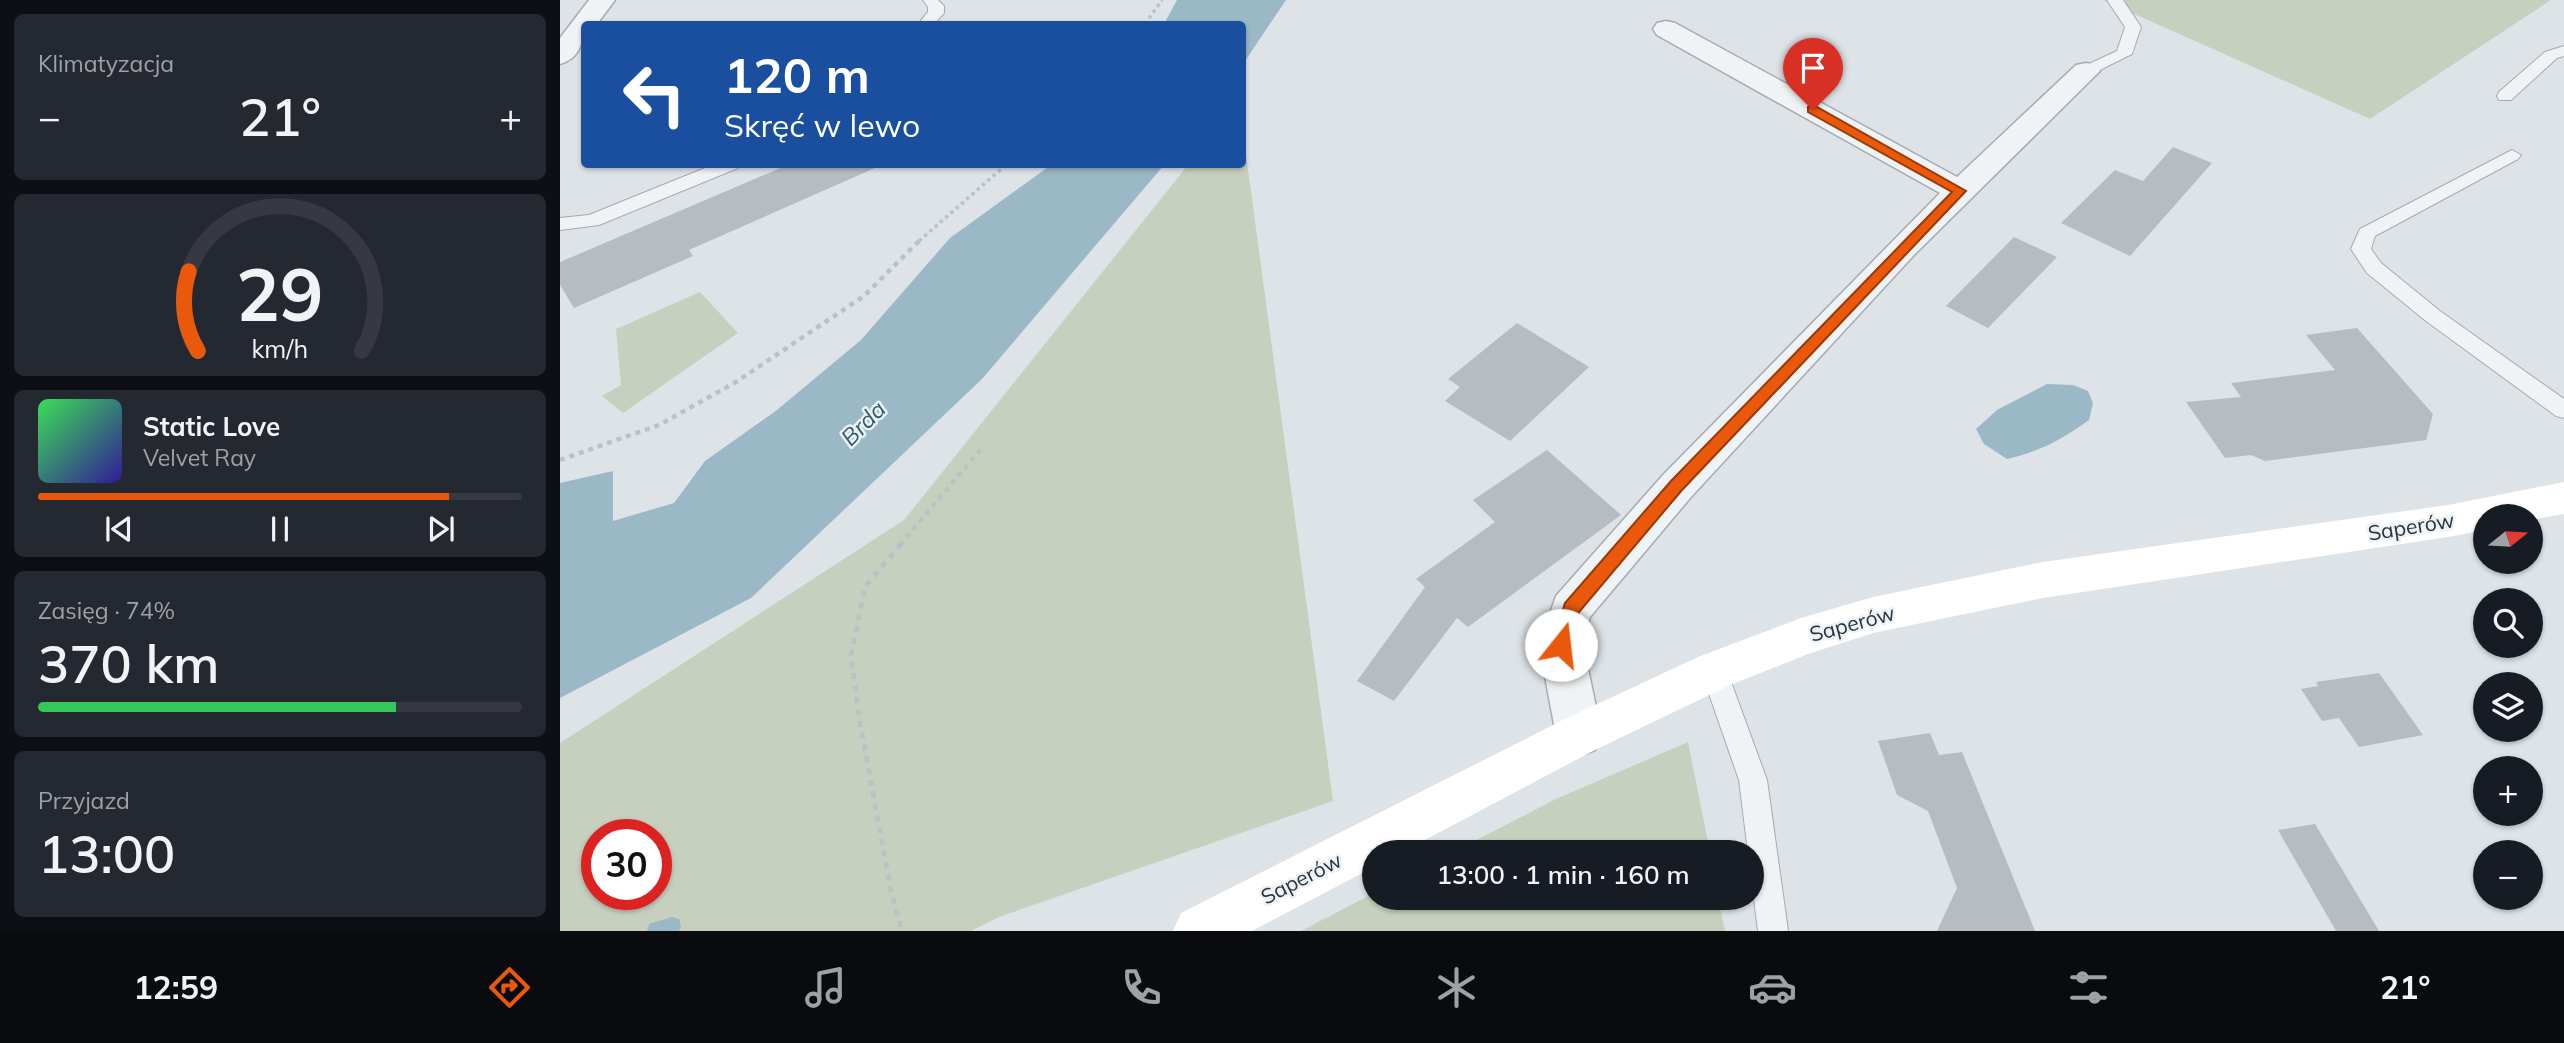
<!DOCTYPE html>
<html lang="pl">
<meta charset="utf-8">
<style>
body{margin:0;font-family:Mulish,sans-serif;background:#242831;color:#f1f3f6;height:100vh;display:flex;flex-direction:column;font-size:26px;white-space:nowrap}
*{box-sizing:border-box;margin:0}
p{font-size:23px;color:#9ea1a6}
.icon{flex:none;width:38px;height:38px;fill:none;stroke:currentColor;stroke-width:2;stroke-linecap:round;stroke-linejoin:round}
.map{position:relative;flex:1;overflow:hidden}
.side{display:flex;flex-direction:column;gap:14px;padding:14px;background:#0d0f14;width:560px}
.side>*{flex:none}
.hud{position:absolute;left:21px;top:21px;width:665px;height:147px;border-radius:7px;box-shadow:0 2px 5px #0004;background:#1a4fa0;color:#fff;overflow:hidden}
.needle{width:46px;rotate:72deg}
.tools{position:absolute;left:1913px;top:504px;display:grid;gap:14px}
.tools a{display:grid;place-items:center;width:70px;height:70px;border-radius:50%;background:#171b24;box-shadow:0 2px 5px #0004;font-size:35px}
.speed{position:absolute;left:21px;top:819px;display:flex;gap:14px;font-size:35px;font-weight:700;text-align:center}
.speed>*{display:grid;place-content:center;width:91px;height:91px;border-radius:50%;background:#171b24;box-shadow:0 2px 5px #0004;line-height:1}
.speed .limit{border:10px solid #d22;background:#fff;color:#111}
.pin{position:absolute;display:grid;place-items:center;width:60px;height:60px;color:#fff;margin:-72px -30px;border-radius:50% 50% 50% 0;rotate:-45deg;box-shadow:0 0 7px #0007}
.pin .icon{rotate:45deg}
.me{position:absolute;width:77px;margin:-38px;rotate:16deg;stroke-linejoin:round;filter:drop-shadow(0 0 5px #0008)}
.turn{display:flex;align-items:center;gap:24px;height:147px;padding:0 28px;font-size:32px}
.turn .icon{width:91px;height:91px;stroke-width:2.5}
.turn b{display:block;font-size:49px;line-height:60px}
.big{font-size:52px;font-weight:600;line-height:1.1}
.side .card{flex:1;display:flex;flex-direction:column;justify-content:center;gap:10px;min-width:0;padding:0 24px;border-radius:10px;background:#242831}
.side .dial{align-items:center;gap:0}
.dial svg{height:182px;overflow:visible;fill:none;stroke:#363941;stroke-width:7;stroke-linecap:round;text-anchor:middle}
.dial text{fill:#f1f3f6;stroke:none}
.song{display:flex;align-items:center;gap:21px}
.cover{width:84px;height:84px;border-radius:10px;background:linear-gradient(135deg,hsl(130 70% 55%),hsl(250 70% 35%))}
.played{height:7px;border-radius:4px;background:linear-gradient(90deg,#ea580c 85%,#363941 85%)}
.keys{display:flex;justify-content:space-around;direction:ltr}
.heat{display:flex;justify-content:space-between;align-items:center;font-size:38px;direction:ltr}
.charge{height:10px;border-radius:5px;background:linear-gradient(90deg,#34c759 74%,#363941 0)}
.trip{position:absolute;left:802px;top:840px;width:402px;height:70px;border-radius:35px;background:#171b24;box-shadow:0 2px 5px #0004;font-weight:600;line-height:70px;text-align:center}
.menu{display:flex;height:112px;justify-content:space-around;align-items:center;background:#090b0e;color:#9ea1a6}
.menu .icon{width:49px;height:49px}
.menu .active{color:#ea580c}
.menu b{font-size:32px;color:#f1f3f6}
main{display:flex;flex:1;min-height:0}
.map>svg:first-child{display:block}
.green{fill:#c7d0bf;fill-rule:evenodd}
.water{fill:#9ab8c6}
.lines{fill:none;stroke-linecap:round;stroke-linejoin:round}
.stream{fill:#9ab8c6;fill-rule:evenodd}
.building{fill:#b5bdc3}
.lane-casing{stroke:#a4abb1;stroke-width:2}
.street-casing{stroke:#a4abb1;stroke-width:3}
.path-far2{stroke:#bcc1c5;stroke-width:3.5;stroke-dasharray:3.5 3.5;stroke-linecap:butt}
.path-far1{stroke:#bcc1c5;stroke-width:4.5;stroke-dasharray:5 5;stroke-linecap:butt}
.path{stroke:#bcc1c5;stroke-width:5;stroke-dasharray:6 6;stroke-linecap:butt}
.lane{fill:#f0f3f5;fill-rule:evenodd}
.street{fill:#f0f3f5;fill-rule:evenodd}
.secondary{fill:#fff;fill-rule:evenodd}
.route{fill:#ea580c;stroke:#983908;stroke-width:2}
.labels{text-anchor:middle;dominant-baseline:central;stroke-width:5;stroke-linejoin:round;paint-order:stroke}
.street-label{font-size:21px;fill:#28343d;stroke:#edf2f5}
.water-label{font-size:23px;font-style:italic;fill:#335a6f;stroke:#edf2f5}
</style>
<main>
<section class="side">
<div class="card"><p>Klimatyzacja</p>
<div class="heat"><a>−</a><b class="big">21°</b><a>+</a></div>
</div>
<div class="card dial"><svg viewBox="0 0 100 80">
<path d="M14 69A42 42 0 1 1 86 69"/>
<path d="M14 69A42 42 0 0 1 10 34" stroke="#ea580c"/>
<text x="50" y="56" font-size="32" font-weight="700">29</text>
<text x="50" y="72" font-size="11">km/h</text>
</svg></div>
<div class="card">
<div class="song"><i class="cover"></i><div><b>Static Love</b><p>Velvet Ray</p></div></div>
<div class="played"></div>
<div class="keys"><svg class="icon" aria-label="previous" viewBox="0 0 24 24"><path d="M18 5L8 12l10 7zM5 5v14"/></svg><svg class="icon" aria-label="pause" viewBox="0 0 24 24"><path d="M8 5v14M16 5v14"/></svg><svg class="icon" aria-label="next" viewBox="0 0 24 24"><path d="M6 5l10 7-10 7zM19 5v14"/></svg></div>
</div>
<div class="card"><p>Zasięg · 74%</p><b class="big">370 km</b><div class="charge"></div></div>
<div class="card"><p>Przyjazd</p><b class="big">13:00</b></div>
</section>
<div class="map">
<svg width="2004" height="931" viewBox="0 0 2004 931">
<rect width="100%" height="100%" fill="#dee3e7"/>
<g class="green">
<polygon points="1543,0 1991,0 1810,119"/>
<path d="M 683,132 L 773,801 L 439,917 L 411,931 L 0,931 L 0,743 L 344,520 L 628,165 L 682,164 ZM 37,835 L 96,835 L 96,894 L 37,894 Z"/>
<polygon points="140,292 178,333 63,413 42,396 61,385 56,329"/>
<polygon points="1128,742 1150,852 893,852 996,799"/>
<polygon points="814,893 814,898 1158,898 1165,931 741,931"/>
</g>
<g class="water">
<polygon points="617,0 726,0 683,64 682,24 604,24"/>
<polygon points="491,165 604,165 422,379 191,598 0,698 0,483 53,471 53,521 114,503 145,461 217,410 301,340 390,238"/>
<path d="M 1487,384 L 1513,385 L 1528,391 L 1533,403 L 1529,420 C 1501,440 1481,451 1447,459 L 1424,444 L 1416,429 L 1437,410 Z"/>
</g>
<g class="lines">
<polygon class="stream" points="112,917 119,919 121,926 119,931 87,931 89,924"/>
</g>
<g class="building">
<polygon points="1613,147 1652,163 1570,256 1501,223 1555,170 1583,181"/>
<polygon points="230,164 324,164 129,250 133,256 14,308 0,285 0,262"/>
<polygon points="1454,237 1497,257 1428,328 1386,306"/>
<polygon points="957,323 1029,367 950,441 885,401 900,387 888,379"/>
<polygon points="1797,328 1873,414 1866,440 1705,461 1691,455 1665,458 1626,402 1681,397 1671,383 1775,370 1746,335"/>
<polygon points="987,450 1061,515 908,627 897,618 834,701 797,681 865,587 856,579 935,522 913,500"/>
<polygon points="1819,673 1863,735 1799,747 1779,718 1762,721 1741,689 1758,686 1756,682"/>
<polygon points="1370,733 1379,755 1402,752 1475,931 1377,931 1397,888 1368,811 1337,795 1318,741"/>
<polygon points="1755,824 1819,931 1776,931 1718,830"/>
</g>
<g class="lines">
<g class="lane-casing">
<g id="lane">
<polygon points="363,0 378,0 384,6 384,13 374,24 358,24 368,12 368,7"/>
<polygon points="1547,0 1563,0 1581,27 1572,54 1532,74 1520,74 1518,71 1520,68 1557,51 1565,27"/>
<polygon points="2004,46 2004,56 1997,58 1951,100 1939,100 1937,96 1939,92 1985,52"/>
<polygon points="1952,150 1961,155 1958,159 1815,236 1811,249 1821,263 1880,311 2004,399 2004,418 1996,416 1866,321 1807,273 1791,249 1800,229"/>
<polygon points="155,164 181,164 178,168 39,225 0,230 0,218 29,215"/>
<polygon points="1154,659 1163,663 1167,671 1207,780 1228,931 1198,931 1192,883 1192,852 1188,852 1179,780 1141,671 1145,663"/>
</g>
</g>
<g class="street-casing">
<g id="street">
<path d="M 29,0 L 55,0 L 37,24 L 24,24 C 24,42 19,59 0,64 L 0,38 Z"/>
<polygon points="1106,21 1115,23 1397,177 1516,65 1526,63 1536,65 1540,71 1354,255 1131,497 1030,617 1023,645 1042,735 1035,750 1019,756 1003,750 996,735 979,645 996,596 1103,475 1380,193 1097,35 1093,29 1097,23"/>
</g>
</g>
<g class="path-far2">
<polyline points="585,24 602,0"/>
<polyline points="359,241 447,164"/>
</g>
<g class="path-far1">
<polyline points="0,460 99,425 176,382 304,296 361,239"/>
<polyline points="340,545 422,448"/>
</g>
<polyline class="path" points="341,544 305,587 291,655 299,717 331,891 342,931"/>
<use href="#lane" class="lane"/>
<use href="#street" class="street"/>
<polygon class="secondary" points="2004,482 2004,514 1970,520 1970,516 1925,516 1925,530 1888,537 1483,598 1313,633 1248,654 1170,685 1035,750 842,852 814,852 814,867 692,931 613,931 621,913 1003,720 1138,657 1241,618 1313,597 1483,562 1888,505"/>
</g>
<polygon class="route" points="1248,107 1257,107 1406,191 1122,490 1019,612 1007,651 1001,653 994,651 992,645 1005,603 1111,481 1392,192 1248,112"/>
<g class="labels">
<g class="street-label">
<text transform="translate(1851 526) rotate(-9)">Saperów</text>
<text transform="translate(1292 623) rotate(-15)">Saperów</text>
<text transform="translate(741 878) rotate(-27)">Saperów</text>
</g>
<g class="water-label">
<text transform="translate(303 423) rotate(-45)">Brda</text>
</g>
</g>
</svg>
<div class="tools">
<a><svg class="needle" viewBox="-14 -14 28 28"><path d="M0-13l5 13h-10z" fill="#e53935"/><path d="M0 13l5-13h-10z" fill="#9ea1a6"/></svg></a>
<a><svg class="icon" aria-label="search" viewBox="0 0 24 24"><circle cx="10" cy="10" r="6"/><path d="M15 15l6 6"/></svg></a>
<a><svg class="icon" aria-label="layers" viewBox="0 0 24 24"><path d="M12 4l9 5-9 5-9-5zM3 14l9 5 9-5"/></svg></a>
<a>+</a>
<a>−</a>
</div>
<div class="speed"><div class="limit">30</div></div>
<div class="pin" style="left:1253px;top:110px;background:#d93025"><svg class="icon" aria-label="arrive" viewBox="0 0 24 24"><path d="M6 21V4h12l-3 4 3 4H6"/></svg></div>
<svg class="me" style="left:1001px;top:645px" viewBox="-20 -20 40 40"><circle r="19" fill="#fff"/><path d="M0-13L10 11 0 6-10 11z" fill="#ea580c"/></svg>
<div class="trip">13:00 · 1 min · 160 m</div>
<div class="hud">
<div class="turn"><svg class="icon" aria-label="left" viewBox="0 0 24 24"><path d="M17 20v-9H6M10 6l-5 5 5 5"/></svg><div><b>120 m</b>Skręć w lewo</div></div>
</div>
</div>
</main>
<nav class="menu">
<b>12:59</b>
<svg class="icon active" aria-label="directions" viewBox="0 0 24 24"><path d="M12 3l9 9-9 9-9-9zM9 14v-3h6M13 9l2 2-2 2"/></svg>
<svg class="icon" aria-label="music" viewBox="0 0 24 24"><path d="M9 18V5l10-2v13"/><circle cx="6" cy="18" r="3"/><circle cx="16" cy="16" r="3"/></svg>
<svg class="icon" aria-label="phone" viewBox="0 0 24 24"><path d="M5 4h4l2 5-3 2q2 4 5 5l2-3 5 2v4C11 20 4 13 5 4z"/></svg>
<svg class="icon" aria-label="climate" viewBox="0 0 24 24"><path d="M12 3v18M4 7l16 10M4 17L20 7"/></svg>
<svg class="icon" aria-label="car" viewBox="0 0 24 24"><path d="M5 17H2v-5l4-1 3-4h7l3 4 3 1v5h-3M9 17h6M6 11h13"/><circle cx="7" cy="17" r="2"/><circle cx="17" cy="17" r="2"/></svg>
<svg class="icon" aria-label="filters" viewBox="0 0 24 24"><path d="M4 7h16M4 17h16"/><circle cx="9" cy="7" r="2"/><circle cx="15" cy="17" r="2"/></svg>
<b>21°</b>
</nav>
